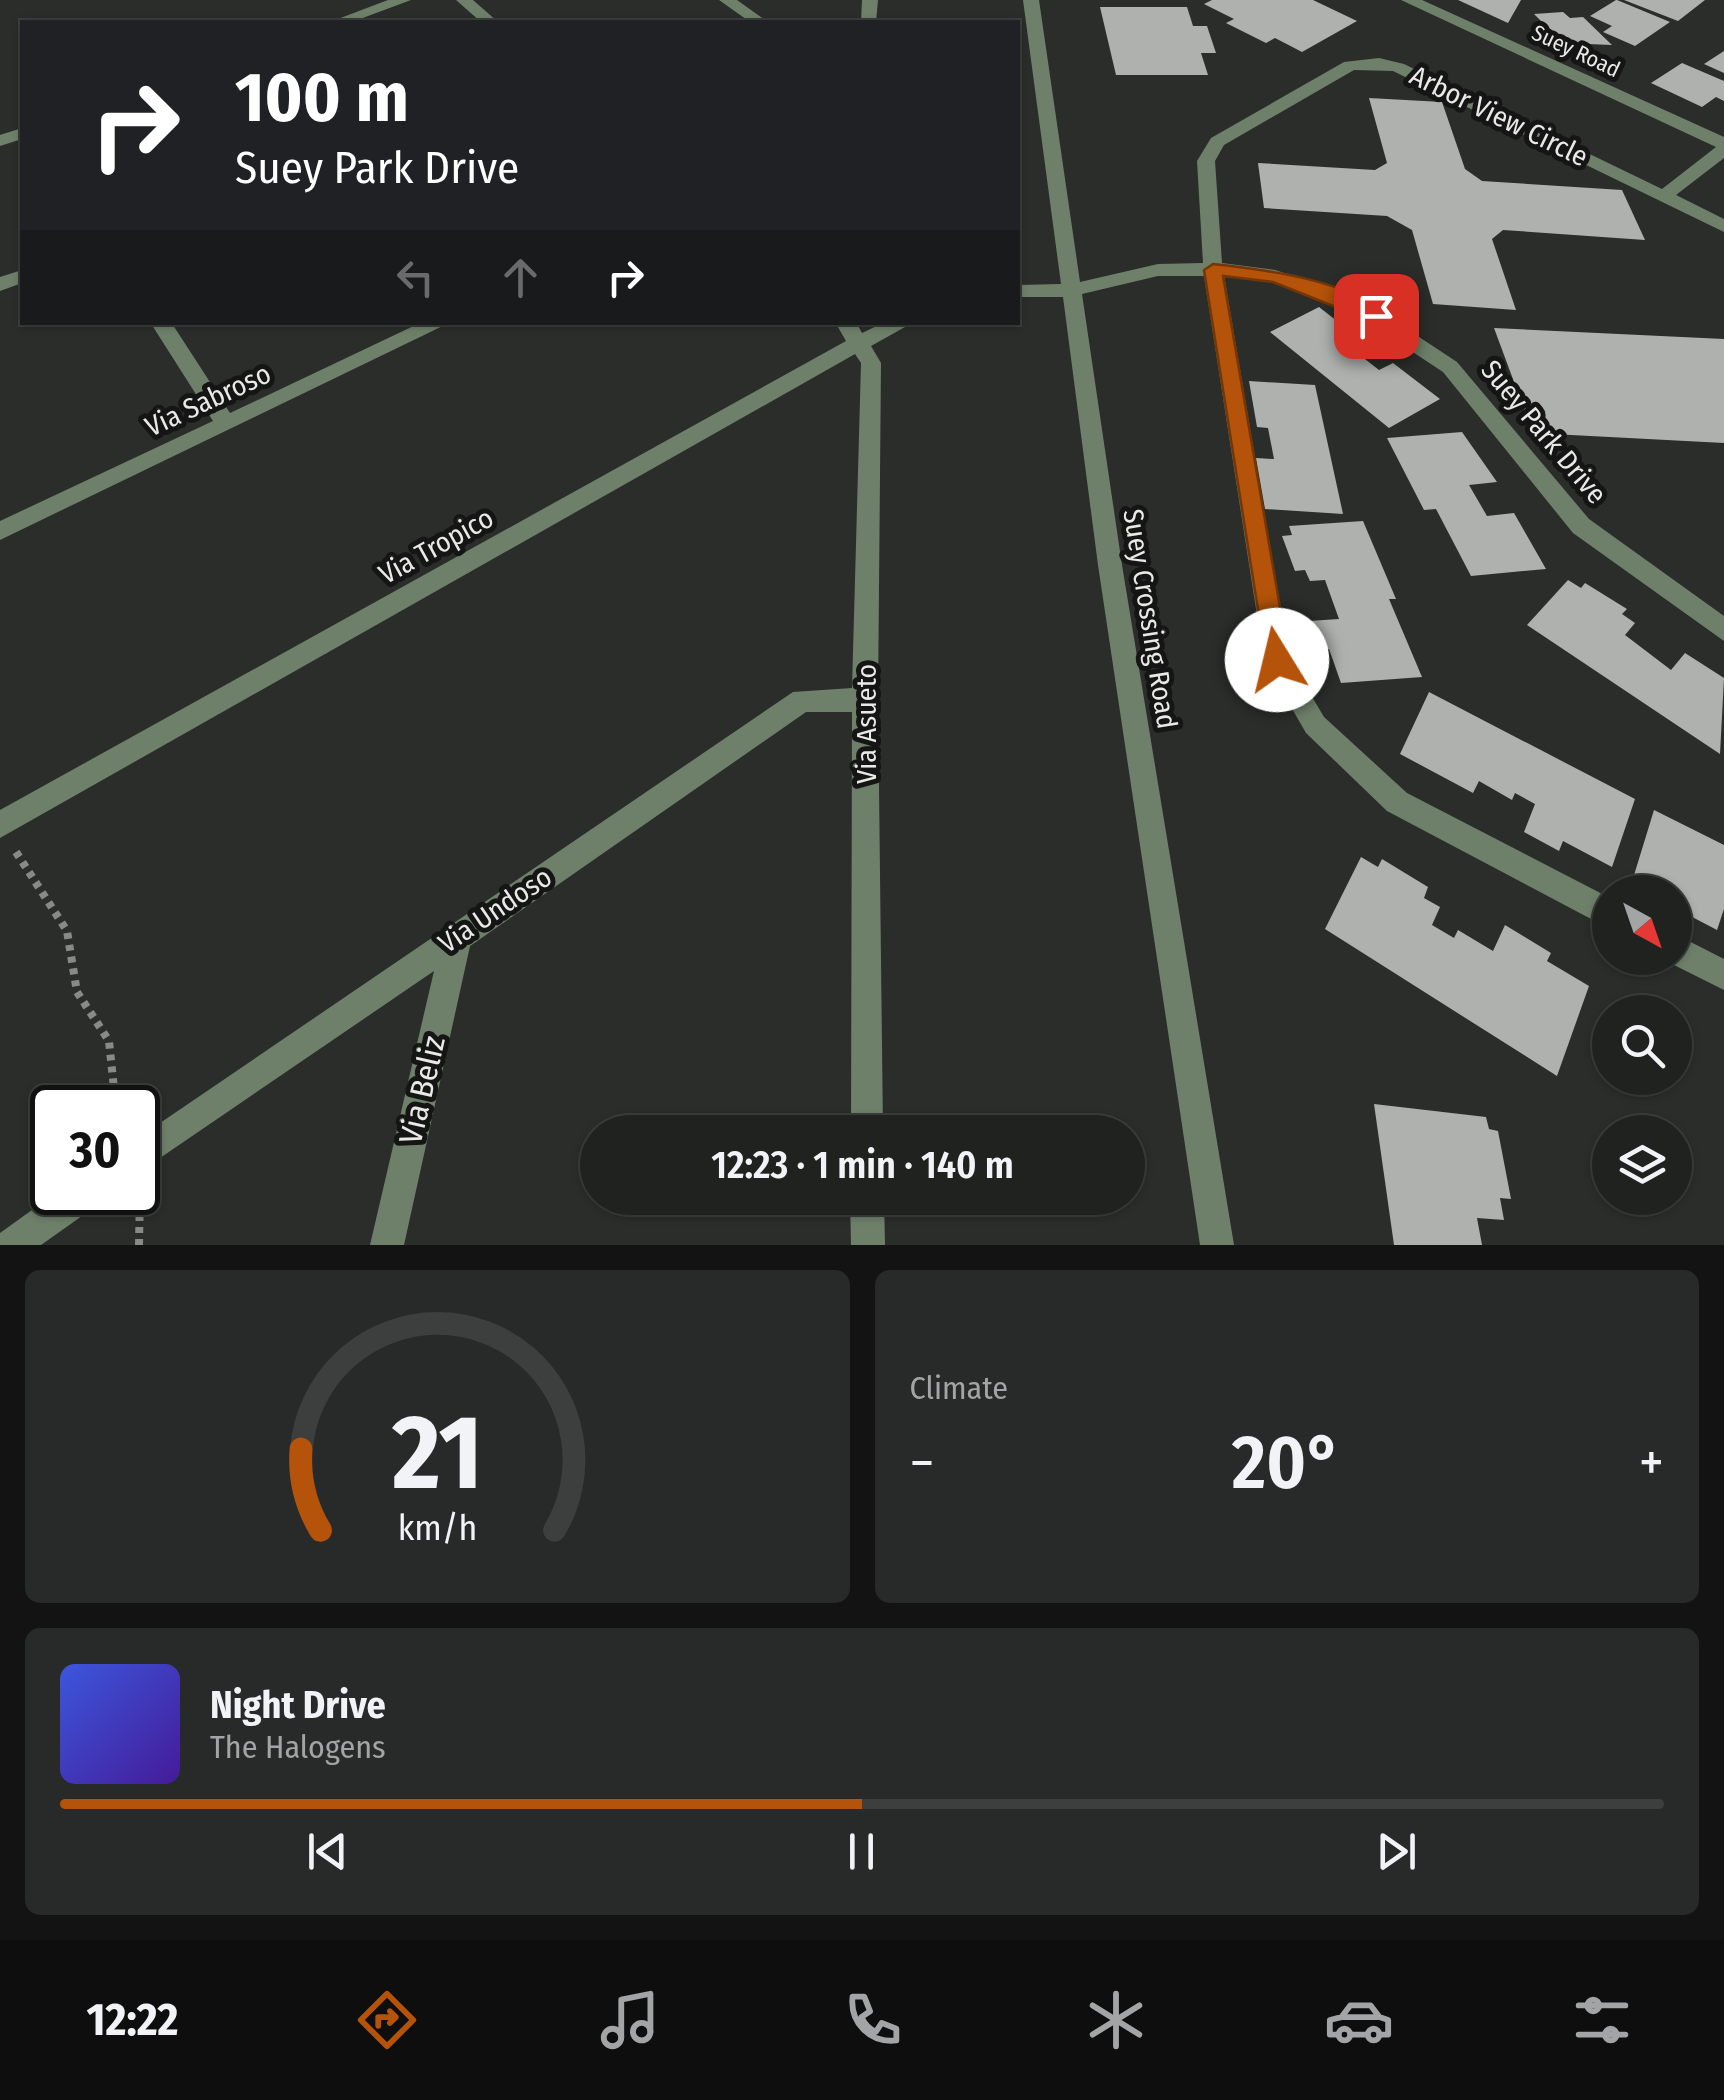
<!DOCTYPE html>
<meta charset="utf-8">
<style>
body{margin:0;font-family:"Fira Sans Condensed",sans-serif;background:#282a29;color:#f1f3f6;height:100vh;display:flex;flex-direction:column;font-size:38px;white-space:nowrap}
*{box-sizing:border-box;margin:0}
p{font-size:32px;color:#a2a4a5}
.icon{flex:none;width:55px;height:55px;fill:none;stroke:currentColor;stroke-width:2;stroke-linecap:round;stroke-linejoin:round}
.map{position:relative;height:1245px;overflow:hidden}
.details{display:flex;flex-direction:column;gap:25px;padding:25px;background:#121312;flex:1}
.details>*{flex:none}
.guide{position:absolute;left:20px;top:20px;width:1000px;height:305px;border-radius:0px;box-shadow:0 2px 8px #0004,0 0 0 2px #3d3f3e;background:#202124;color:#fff;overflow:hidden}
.needle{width:65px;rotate:140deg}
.buttons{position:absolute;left:1592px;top:875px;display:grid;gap:20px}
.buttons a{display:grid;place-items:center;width:100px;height:100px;border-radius:50%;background:#202220;box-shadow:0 2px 8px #0004,0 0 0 2px #3d3f3e;font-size:50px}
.speed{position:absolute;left:30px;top:1085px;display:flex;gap:20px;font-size:50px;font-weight:700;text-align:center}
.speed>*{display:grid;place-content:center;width:130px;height:130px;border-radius:50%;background:#202220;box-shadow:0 2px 8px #0004,0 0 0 2px #3d3f3e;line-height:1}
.speed .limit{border:5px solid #111;border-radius:15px;background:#fff;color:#111}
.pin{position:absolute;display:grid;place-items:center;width:85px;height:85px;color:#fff;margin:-42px;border-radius:20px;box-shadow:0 5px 15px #0006}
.me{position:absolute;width:110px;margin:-55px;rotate:351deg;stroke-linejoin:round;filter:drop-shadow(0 0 8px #0008)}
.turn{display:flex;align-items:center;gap:35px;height:210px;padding:0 50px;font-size:45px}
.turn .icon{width:130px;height:130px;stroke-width:2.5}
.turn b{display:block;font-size:70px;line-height:85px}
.lanes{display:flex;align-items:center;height:95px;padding:0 50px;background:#0003;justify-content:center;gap:50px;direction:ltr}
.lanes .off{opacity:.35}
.big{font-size:75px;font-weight:600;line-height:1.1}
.details .tile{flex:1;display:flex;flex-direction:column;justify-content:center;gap:15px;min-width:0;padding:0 35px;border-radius:15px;background:#282a29}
.details .dial{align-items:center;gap:0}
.dial svg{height:260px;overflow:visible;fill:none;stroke:#3d3f3e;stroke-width:7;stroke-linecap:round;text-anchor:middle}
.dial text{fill:#f1f3f6;stroke:none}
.song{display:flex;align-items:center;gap:30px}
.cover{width:120px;height:120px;border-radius:15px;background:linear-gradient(135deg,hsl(230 70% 55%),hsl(260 70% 35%))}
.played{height:10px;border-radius:5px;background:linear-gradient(90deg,#b45309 50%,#3d3f3e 50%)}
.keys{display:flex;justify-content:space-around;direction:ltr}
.heat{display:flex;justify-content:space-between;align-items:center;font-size:55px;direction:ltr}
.details .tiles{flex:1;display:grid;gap:25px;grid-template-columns:1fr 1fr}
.tile:last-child{grid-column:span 2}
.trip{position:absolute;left:580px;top:1115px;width:565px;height:100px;border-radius:50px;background:#202220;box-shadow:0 2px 8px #0004,0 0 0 2px #3d3f3e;font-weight:600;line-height:100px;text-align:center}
.tab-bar{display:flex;height:160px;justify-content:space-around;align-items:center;background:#0d0e0d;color:#a2a4a5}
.tab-bar .icon{width:70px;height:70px}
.tab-bar .current{color:#b45309}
.tab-bar b{font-size:45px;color:#f1f3f6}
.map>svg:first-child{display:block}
.building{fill:#aeb1ae}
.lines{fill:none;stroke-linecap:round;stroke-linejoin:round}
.path{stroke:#888a88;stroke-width:8;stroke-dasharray:6 6;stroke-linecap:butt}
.minor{fill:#6e806a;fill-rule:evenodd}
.route{fill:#b45309;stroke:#753606;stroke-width:2.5}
.labels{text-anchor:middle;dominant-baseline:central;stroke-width:10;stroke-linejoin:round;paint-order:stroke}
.far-street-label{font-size:22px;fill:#e9eae8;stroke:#141514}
.street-label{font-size:28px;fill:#e9eae8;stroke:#141514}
.near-street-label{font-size:32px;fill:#e9eae8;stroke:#141514}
</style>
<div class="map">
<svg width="1724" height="1245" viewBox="0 0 1724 1245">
<rect width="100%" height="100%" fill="#2b2d2b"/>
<g class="building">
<polygon points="1212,0 1313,0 1357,21 1302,52 1275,38 1266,43 1226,23 1234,19 1204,4"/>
<polygon points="1458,0 1521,0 1508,23"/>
<polygon points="1616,0 1617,0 1670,22 1635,46 1603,32 1612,26 1590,16"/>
<polygon points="1624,0 1705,0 1678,21"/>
<polygon points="1100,7 1187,7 1193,26 1207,26 1216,53 1201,53 1208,75 1116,75"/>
<polygon points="1563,12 1570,18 1583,17 1612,45 1563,43 1534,14"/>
<polygon points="1724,51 1724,73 1704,64"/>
<polygon points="1682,63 1724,81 1724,101 1716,97 1702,107 1651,83"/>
<polygon points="1369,98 1442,102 1465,169 1482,181 1622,190 1645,240 1503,230 1492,239 1516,310 1433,304 1412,230 1387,216 1264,208 1258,163 1375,170 1387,163"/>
<polygon points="1319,307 1360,339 1347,345 1379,370 1393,363 1440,399 1389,428 1270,332"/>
<polygon points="1494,328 1724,339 1724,443 1533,433"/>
<polygon points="1249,381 1315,385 1343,514 1265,509 1256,458 1274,459 1268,428 1257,427"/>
<polygon points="1462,432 1497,482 1469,485 1487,516 1514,513 1546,569 1471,576 1436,509 1424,510 1387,438"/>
<polygon points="1363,521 1396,599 1389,599 1422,677 1341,683 1329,649 1320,650 1309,621 1339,619 1325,580 1310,581 1305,570 1295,571 1282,536 1292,535 1289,526"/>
<polygon points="1568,580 1581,588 1585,583 1627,609 1622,614 1635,623 1625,635 1671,670 1685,653 1724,678 1720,754 1527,625"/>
<polygon points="1429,692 1635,799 1612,867 1563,841 1559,851 1524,832 1535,804 1515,793 1512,800 1479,781 1473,793 1400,754"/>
<polygon points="1654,810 1724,845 1724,909 1717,930 1675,908 1675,892 1645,892 1631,885"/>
<polygon points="1361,857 1378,867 1382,859 1428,887 1424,898 1440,907 1432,925 1454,938 1458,930 1493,951 1505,925 1551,953 1547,961 1589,986 1557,1076 1325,929"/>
<polygon points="1374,1104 1486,1117 1489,1129 1498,1131 1511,1199 1500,1198 1504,1220 1477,1218 1482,1245 1394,1245"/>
</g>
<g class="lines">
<g class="path">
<polyline points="16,852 67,931 77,992 109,1041 116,1108"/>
<polyline points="139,1245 140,1192"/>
</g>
<g class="minor">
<polygon points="388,0 411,0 352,22 330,22"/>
<polygon points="456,0 473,0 498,22 481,22"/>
<polygon points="719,0 737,0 768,22 750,22"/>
<polygon points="862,0 878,0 876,22 861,22"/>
<polygon points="1023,0 1039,0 1080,282 1158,264 1203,263 1197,161 1211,138 1344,62 1379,58 1404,64 1662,189 1716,147 1401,0 1422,0 1724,137 1724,158 1676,195 1724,219 1724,232 1393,71 1354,70 1224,145 1215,161 1222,263 1275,270 1360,298 1457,362 1589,519 1724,616 1724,641 1573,533 1443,372 1346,308 1272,282 1224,275 1289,658 1324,717 1407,793 1610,898 1610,929 1387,811 1306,733 1264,660 1204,276 1158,276 1082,294 1122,565 1234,1245 1200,1245 1098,565 1063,297 1018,297 1018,285 1061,284"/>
<polygon points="22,128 22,139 0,146 0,135"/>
<polygon points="22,270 22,283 0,291 0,277"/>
<polygon points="150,322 171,322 230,413 422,322 451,322 0,540 0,521 213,421"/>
<polygon points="835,322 856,322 862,333 885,322 914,322 871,346 881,363 878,700 883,1132 851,1132 852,712 806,712 470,946 404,1245 370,1245 434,971 138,1173 138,1138 793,692 852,688 861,363 855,354 0,838 0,810 846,341"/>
<polygon points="1675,934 1724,959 1724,990 1664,960 1675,958"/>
<polygon points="57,1192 104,1192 99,1204 41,1245 0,1245 0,1233"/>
<polygon points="850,1198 884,1198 885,1245 851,1245"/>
</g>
</g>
<path class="route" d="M 1213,264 C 1260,269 1353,280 1385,316 L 1376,323 L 1273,282 L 1223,276 L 1289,660 L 1277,670 L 1266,660 L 1204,270 Z"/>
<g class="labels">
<g class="far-street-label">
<text transform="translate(1576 51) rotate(25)">Suey Road</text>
</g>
<g class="street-label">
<text transform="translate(1499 116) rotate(26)">Arbor View Circle</text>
<text transform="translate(208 400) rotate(-25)">Via Sabroso</text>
<text transform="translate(1544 432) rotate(50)">Suey Park Drive</text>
<text transform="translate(436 546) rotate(-29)">Via Tropico</text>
<text transform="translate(1150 619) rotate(81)">Suey Crossing Road</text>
<text transform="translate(866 724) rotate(-90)">Via Asueto</text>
<text transform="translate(495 910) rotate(-34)">Via Undoso</text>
</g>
<g class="near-street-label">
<text transform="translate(422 1090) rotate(-77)">Via Beliz</text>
</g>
</g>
</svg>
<div class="buttons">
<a><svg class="needle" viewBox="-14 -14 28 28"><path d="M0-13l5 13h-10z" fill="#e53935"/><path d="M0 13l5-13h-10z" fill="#a2a4a5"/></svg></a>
<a><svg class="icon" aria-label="search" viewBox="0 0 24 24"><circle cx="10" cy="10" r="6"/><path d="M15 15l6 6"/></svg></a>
<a><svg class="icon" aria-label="layers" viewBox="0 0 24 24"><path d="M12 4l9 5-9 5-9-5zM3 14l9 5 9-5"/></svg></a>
</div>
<div class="speed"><div class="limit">30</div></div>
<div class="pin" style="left:1376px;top:316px;background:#d93025"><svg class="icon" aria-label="arrive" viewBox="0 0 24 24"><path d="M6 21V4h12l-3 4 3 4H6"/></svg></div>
<svg class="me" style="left:1277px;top:660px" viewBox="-20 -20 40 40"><circle r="19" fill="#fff"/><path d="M0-13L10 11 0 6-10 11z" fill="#b45309"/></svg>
<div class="trip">12:23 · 1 min · 140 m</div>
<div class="guide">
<div class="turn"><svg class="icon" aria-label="right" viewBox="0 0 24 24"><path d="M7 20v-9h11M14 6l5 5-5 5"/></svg><div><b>100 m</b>Suey Park Drive</div></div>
<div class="lanes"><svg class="icon off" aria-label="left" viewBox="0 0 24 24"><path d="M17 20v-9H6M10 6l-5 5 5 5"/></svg><svg class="icon off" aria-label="ahead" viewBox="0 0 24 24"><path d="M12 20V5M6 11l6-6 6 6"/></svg><svg class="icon" aria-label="right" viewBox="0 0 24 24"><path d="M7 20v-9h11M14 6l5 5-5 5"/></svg></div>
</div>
</div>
<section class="details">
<div class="tiles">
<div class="tile dial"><svg viewBox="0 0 100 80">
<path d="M14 69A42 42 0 1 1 86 69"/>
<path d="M14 69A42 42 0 0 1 8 44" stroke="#b45309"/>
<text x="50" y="56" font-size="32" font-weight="700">21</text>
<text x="50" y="72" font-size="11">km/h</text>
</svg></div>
<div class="tile"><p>Climate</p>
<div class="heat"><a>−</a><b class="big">20°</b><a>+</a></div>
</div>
<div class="tile">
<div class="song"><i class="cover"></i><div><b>Night Drive</b><p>The Halogens</p></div></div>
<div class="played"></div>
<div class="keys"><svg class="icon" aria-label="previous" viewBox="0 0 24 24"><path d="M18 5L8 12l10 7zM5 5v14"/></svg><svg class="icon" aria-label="pause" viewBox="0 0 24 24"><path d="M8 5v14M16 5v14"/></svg><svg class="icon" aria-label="next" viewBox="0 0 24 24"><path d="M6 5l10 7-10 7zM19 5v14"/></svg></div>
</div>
</div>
</section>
<nav class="tab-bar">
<b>12:22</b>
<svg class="icon current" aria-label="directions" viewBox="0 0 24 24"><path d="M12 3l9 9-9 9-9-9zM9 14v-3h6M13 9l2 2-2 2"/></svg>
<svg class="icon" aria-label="music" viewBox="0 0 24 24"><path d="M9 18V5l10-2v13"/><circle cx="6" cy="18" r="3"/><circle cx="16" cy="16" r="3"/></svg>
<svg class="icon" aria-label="phone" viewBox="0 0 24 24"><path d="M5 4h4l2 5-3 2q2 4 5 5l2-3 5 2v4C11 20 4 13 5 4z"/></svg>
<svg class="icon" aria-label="climate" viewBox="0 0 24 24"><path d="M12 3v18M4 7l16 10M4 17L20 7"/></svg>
<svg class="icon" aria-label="car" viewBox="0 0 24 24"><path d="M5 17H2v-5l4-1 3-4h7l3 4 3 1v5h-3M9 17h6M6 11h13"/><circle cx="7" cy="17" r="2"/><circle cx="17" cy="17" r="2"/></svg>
<svg class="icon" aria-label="filters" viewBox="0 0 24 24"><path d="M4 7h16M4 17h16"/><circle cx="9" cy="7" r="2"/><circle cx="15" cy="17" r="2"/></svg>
</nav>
